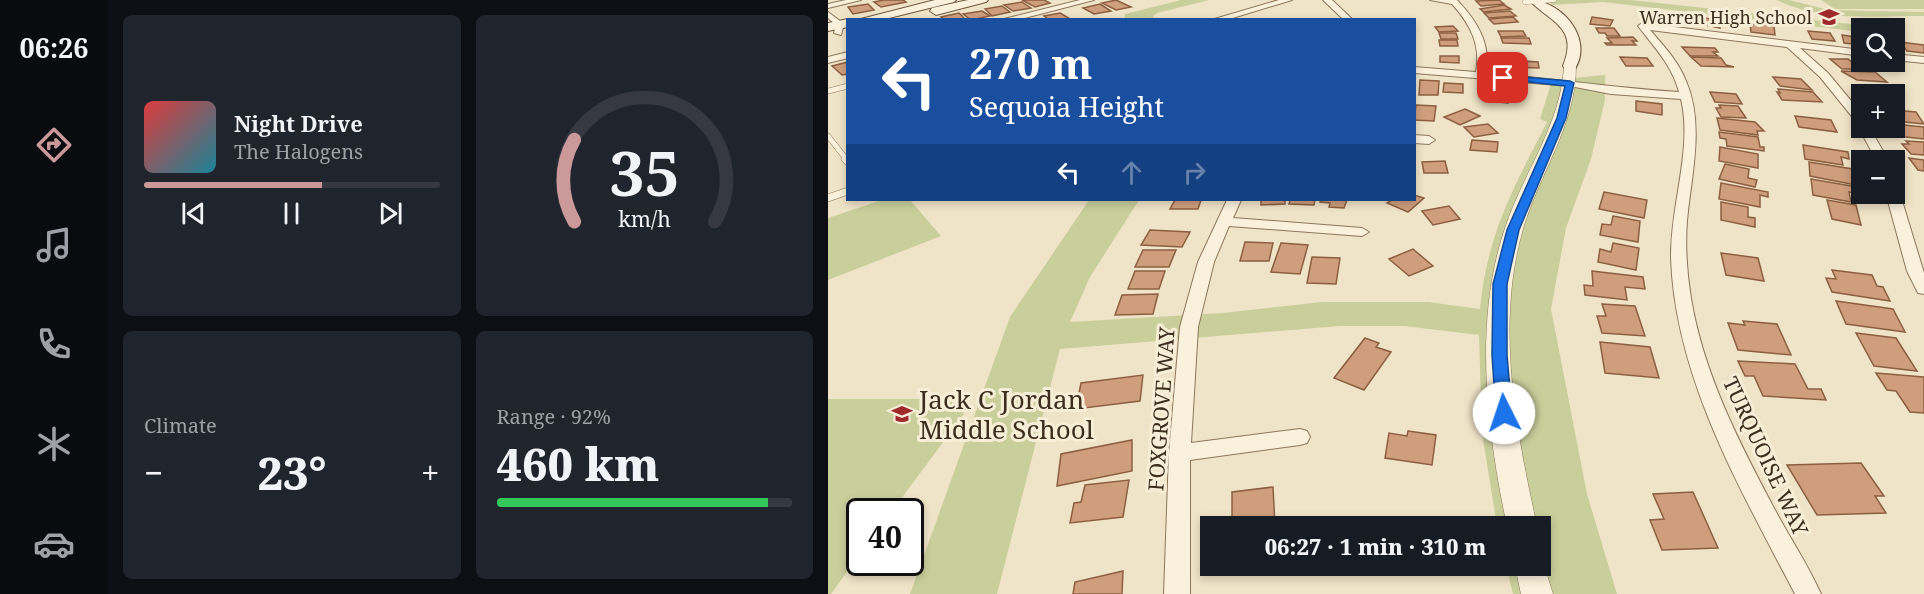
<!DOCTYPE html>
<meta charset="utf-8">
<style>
body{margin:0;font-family:"Noto Serif",serif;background:#20242c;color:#f1f3f6;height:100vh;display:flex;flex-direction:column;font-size:22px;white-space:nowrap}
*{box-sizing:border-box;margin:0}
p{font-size:20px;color:#9ea1a6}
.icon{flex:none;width:33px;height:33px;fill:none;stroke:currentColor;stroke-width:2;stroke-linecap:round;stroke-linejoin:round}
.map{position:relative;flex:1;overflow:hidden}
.sheet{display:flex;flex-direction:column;gap:15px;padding:15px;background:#0d0f14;width:720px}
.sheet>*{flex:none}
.banner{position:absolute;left:18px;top:18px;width:570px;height:183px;border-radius:0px;box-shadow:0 3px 9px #0003;background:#1a4fa0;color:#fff;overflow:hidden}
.buttons{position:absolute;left:1023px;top:18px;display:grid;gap:12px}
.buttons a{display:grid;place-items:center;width:54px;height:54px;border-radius:0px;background:#171b24;box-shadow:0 3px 9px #0003;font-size:30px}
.speed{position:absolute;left:18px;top:498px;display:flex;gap:12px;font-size:30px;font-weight:700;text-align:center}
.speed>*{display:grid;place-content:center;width:78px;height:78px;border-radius:50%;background:#171b24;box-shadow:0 3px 9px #0003;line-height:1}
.speed .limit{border:3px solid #111;border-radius:9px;background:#fff;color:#111}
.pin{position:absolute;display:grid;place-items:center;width:51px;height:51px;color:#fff;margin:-26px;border-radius:12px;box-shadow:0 3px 9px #0006}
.me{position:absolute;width:66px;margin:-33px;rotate:356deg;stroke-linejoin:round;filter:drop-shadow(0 0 4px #0008)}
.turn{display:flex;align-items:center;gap:21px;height:126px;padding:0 24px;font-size:27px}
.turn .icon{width:78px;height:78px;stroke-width:2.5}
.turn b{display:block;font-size:42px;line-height:51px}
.lanes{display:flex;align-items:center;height:57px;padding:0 24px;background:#0003;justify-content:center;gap:30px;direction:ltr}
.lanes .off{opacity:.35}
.big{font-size:45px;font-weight:800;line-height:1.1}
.sheet .card{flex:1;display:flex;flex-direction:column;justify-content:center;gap:9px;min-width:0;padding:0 21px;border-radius:9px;background:#20242c}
.sheet .dial{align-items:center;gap:0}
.dial svg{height:156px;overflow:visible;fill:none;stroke:#363941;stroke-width:7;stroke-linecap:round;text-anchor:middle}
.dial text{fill:#f1f3f6;stroke:none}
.song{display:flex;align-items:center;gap:18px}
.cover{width:72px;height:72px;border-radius:9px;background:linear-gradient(135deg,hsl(0 70% 55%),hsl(190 70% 35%))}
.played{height:6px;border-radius:3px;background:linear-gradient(90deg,#cc999b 60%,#363941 60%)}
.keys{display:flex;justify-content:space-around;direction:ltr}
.heat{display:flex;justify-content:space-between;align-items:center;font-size:33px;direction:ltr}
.charge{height:9px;border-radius:4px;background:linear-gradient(90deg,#34c759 92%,#363941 0)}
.sheet .tiles{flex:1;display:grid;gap:15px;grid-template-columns:repeat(2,1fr)}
.trip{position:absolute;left:372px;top:516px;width:351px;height:60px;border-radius:0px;background:#171b24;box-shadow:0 3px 9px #0003;font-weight:800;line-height:60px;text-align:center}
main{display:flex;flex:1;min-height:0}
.tabs{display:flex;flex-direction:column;width:108px;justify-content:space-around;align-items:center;background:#090b0e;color:#9ea1a6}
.tabs .icon{width:42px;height:42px}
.tabs .on{color:#cc999b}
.tabs b{font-size:27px;color:#f1f3f6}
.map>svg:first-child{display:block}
.green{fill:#c9cf9b}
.building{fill:#cf9f7d;stroke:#8d5f41;stroke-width:1.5}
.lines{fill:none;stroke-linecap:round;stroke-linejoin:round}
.service-far2-casing{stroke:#8d765c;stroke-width:5}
.service-far1-casing{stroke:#8d765c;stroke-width:6}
.service-casing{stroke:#8d765c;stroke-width:8}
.minor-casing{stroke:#8d765c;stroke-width:2}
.tertiary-casing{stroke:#8d765c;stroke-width:1}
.secondary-casing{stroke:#6f573f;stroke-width:2}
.service-far2{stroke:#faf1dc;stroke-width:4.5}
.service-far1{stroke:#faf1dc;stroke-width:5}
.service{stroke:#faf1dc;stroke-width:7}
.minor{fill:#faf1dc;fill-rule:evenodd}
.tertiary{fill:#faf1dc;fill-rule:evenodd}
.secondary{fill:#faf1dc;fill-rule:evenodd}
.route{fill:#1a73e8;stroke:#114b97;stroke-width:1.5}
.labels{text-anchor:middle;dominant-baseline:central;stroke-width:6;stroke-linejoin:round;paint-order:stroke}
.far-poi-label{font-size:18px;fill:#3d2e20;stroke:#f7eed8;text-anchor:end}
.street-label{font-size:21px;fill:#3d2e20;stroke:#f7eed8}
.near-poi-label{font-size:26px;fill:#3d2e20;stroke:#f7eed8;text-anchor:start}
</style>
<main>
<nav class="tabs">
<b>06:26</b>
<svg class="icon on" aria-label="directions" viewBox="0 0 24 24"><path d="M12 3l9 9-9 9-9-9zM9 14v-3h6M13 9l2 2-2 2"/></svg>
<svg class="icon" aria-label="music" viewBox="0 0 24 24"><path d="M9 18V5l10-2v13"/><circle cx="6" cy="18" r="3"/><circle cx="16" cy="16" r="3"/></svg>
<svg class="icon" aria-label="phone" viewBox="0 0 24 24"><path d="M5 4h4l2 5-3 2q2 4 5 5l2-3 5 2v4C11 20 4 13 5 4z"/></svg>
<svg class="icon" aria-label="climate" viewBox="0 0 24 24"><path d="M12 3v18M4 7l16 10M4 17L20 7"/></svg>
<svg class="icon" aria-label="car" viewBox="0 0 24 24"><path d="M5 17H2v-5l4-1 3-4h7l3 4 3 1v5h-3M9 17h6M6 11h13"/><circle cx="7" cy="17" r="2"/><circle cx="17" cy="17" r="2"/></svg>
</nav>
<section class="sheet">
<div class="tiles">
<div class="card">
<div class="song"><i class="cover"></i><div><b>Night Drive</b><p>The Halogens</p></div></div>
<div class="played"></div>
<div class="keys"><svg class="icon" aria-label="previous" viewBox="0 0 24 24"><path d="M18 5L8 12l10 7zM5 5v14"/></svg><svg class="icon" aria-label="pause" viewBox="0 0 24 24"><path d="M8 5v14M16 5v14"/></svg><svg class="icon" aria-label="next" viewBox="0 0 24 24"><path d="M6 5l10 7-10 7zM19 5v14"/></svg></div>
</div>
<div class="card dial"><svg viewBox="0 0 100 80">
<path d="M14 69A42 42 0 1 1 86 69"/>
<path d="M14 69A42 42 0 0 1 14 27" stroke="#cc999b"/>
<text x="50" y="56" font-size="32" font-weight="700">35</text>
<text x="50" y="72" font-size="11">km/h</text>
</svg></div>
<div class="card"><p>Climate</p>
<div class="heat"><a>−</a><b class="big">23°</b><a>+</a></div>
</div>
<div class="card"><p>Range · 92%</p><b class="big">460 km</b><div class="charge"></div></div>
</div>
</section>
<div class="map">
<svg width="1096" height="594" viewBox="0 0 1096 594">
<rect width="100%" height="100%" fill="#f0e4c8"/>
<g class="green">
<polygon points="353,0 381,0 329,13 325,16 326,19 297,19 297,14"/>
<polygon points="717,0 803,0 1059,28 1034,28 1033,32 775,2 725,5"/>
<path d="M 949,0 L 961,0 L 1001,10 L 1096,12 L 1096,16 C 1048,16 993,22 949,0 Z"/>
<polygon points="993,0 1096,0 1096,9 1007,9"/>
<path d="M 777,75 L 777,100 L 763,159 L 738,228 L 723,309 L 759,494 L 789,594 L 685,594 L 678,566 L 712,566 L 712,526 L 669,526 L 654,433 L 651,335 L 576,326 L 512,326 L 232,349 L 169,594 L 82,594 L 182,317 L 261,200 L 311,200 L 262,277 L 242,322 L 395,313 L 494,302 L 600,302 L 652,309 C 659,234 686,187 719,122 L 712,119 L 724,80 Z"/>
<polygon points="54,200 82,200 113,236 0,280 0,218"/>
<polygon points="0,399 123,399 136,414 64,511 32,512 31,555 3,594 0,594"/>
</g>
<g class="building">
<polygon points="56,0 75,0 78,2 53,7 46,2"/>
<polygon points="194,0 216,0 222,3 207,7"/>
<polygon points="288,0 303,7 288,10 274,3"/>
<polygon points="671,0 676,4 653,6 648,1"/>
<polygon points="194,2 203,8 185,11 176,5"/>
<polygon points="40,4 46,10 25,14 20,7"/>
<polygon points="272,4 283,11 266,14 255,8"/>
<polygon points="676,5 683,9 656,12 652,9"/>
<polygon points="174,6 182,12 164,16 157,9"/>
<polygon points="814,9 835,12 837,19 815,17"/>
<polygon points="154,11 162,16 143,20 135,14"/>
<polygon points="682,11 688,16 661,18 656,13"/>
<polygon points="131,13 138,20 117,20 113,17"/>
<polygon points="232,13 244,20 221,20 216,16"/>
<polygon points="685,17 690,22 666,24 661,19"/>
<polygon points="764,17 785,20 782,26 762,24"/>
<polygon points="842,17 865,20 864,24 841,22"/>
<polygon points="868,17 891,20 892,28 868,23"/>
<polygon points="922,24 946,26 947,35 923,32"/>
<polygon points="625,26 630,31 611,32 607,27"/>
<polygon points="768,28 786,28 792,36 779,36 777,33 771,33"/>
<polygon points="670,31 695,31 698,36 673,37"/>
<polygon points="980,31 1002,33 1007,41 984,39"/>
<polygon points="611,33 628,33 630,39 613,39"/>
<polygon points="1014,35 1034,38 1034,45 1016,43"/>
<polygon points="805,37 809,41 804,41 808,45 779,45 777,43 784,43 779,38"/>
<polygon points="673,38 701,38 703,44 675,43"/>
<polygon points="611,40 629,40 630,46 612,46"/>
<polygon points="1072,42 1096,45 1096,53 1079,51"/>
<polygon points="854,47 887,48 890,52 885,52 890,56 862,56"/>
<polygon points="612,56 631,56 631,63 612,62"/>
<polygon points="792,57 819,58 825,66 798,66"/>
<polygon points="863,57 893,58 898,65 906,67 873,66"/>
<polygon points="1002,59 1020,59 1033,69 1014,69"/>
<polygon points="678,60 710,62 711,68 679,67"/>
<polygon points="20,62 20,74 14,75 4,66"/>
<polygon points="1013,71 1047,72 1059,82 1029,80"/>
<polygon points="945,77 973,79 984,90 952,86"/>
<polygon points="592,80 611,81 610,95 591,95"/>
<polygon points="616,83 635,84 635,93 615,92"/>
<polygon points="662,88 681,89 680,103 659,101"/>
<polygon points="950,89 985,92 994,102 954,100 949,92 952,93"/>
<polygon points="882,92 908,94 914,104 887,102"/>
<polygon points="808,101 834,104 834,115 808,111"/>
<polygon points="588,105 608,106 606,121 586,120"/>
<polygon points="891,105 910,106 918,118 893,117 888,108 893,108"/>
<polygon points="637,109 652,116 632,125 616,117"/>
<polygon points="1066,110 1088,112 1096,124 1066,121"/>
<polygon points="967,116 1003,120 1009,132 971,127"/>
<polygon points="889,118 927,122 936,131 929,131 930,135 892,130"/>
<polygon points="660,124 670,133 646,137 636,127"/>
<polygon points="1066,124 1096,127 1096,139 1069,136 1064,131 1068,131 1065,128"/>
<polygon points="891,132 930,137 932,147 936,147 936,151 899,146 898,139 892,138"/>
<polygon points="644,140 670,142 669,152 642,150"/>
<polygon points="1078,141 1096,142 1096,155 1083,154 1074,144 1081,144"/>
<polygon points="975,145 1020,152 1021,159 1013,157 1015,165 977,159"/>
<polygon points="892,147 930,154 930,168 891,161"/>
<polygon points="1081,158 1096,160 1096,171 1090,170"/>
<polygon points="617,161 620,173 596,173 594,162"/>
<polygon points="981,162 1025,169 1028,185 982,176"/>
<polygon points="897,164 921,169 920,178 929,180 927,187 891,179"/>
<polygon points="983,179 1029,187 1031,194 1021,192 1023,202 985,195"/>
<polygon points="893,183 940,192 940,197 932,195 932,207 891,199"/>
<polygon points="776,192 819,200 816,218 771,209"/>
<polygon points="586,195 596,198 580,212 559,203 564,200 586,200"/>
<polygon points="347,200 373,200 370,209 342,209"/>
<polygon points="433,200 457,200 457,204 433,205"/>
<polygon points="462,200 487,200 486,205 461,204"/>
<polygon points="493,200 519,200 516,208 501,207 502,203 492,202"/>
<polygon points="999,200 1028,205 1033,225 1004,219"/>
<polygon points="893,202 920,207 920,217 927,218 927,227 893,220"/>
<polygon points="621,206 632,219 605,225 594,211"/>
<polygon points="785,216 812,221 810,242 772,235 774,224 783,225"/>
<polygon points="322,230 362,232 354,247 313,245"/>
<polygon points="417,242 445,243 441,261 412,261"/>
<polygon points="453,243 480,245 472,274 443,272"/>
<polygon points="785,243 811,248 808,270 770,262 772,249 783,252"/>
<polygon points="585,249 605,266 581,276 561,259"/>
<polygon points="315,250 348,250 341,267 307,267"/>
<polygon points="893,253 930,258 936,281 898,275"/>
<polygon points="484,257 512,258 508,284 479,283"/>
<polygon points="1004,270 1044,275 1049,286 1055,287 1062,301 1004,292 998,278 1008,279"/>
<polygon points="307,271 337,271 331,289 300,289"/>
<polygon points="764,271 815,277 817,289 797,287 799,300 757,295 756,285 765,286"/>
<polygon points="330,294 325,314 287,315 294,295"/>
<polygon points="1008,301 1065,309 1077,332 1018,324"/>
<polygon points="774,304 807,306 817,336 774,333 769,316 778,316"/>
<polygon points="915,321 949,324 963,355 910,350 900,323 917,325"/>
<polygon points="1028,333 1068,338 1089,371 1046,366"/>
<polygon points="537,338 551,343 548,347 563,352 536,390 506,378"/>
<polygon points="772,342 822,347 831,378 777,373"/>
<polygon points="910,361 967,364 980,389 993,389 998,400 935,396 926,376 917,376"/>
<polygon points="1048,373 1096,377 1096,413 1082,412 1068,391 1059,390"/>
<polygon points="315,375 312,401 248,409 253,383"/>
<polygon points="580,431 608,435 604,465 557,458 561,433 579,436"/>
<polygon points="304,440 304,471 229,486 233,454"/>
<polygon points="1033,463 1056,496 1047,496 1058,513 989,515 959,465"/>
<polygon points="301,480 295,517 242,523 246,503 253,502 257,485"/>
<polygon points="445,487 447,526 404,526 404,492"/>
<polygon points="865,492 890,548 834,550 822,520 836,519 825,494"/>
<polygon points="295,571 294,594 245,594 247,582"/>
</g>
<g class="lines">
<g class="service-far2-casing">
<polyline id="service-far2" points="697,2 726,0"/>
</g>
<g class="service-far1-casing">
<g id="service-far1">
<polyline points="0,91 20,86"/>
<polyline points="0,136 19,160"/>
</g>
</g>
<g class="service-casing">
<g id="service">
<polyline points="17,159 20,162"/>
<polyline points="0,198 20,191"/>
</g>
</g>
<g class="minor-casing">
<g id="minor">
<polygon points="18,0 33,0 0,8 0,4"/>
<polygon points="252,0 266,0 189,20 172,20"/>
<polygon points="451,0 464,0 398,20 383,20"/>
<polygon points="495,0 504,0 523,18 516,20"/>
<path d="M 602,0 L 629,0 C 649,21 663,43 658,73 C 722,78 786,88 851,92 C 844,65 826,47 810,26 L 814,23 L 1034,50 L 1034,56 L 972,48 L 1000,73 L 1034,114 L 1034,125 L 1030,124 L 992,77 L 959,47 L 822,30 C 836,46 850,61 858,81 C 877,125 863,176 859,221 C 857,247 859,273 863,298 C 875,373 912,444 947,510 C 962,538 980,565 993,594 L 967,594 C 913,490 847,378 843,258 C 842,205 865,150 853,99 L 783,94 L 742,86 L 586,73 L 586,67 L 648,72 C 653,44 642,24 624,4 Z"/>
<polygon points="0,12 16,24 13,35 6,33 8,25 0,18"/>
<polygon points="20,52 20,58 0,63 0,57"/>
<polygon points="1066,54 1096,57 1096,63 1066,60"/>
<polygon points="1033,126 1042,128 1060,160 1048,160 1031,128"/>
<polygon points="586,135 601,136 607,140 601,144 586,143"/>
<polygon points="1066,190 1072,194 1096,273 1096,294 1090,293 1079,271 1058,194 1066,194"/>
<polygon points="399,200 413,200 405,218 534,228 541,232 534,236 401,226 386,262 370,327 363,443 472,429 479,431 482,437 479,443 472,445 362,460 362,594 336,594 341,453 352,327 370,262"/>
</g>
</g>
<g class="tertiary-casing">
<g id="tertiary">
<path d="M 742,62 L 748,66 C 748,125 711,174 695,229 C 667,326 688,430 709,526 L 679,526 C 659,432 645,322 677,228 C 695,173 733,125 736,66 Z"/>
<polygon points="713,556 725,594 693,594 687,566 712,566"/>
</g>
</g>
<g class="secondary-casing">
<g id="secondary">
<polygon points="107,0 128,0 126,2 53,20 29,20"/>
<polygon points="140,0 160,0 158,2 108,15 102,11 104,8"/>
<path d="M 701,0 C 733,0 766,38 747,69 L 737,69 L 735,66 C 751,27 723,23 701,0 Z"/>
<polygon points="20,19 20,27 0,31 0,23"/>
</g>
</g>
<use href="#service-far2" class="service-far2"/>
<use href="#service-far1" class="service-far1"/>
<use href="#service" class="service"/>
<use href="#minor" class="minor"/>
<use href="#tertiary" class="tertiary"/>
<use href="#secondary" class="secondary"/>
</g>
<polygon class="route" points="675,75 742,81 746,83 738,118 691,230 679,284 679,355 684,413 682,418 676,420 670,418 668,413 664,355 665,284 679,230 729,118 737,86 672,79 672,76"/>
<defs>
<g id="school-bare" transform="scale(1.62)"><path d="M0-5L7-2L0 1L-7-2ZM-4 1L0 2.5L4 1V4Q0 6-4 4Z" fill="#9e2a2b" stroke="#f7eed8" stroke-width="2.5" paint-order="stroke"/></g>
</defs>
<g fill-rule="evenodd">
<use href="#school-bare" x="1001" y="17"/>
<use href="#school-bare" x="74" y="414"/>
</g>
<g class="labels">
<g class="far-poi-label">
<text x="984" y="17">Warren High School</text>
</g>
<g class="street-label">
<text transform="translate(333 409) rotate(-86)">FOXGROVE WAY</text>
<text transform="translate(938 456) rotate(65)">TURQUOISE WAY</text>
</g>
<g class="near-poi-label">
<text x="91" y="399">Jack C Jordan<tspan x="91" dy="30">Middle School</tspan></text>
</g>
</g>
</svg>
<div class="buttons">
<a><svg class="icon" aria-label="search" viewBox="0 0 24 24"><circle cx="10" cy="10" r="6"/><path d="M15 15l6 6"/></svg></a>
<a>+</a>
<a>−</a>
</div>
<div class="speed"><div class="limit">40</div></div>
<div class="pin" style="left:675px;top:78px;background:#d93025"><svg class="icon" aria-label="arrive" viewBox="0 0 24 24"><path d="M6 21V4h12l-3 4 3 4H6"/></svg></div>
<svg class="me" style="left:676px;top:413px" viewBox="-20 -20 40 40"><circle r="19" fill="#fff"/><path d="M0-13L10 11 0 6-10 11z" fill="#1a73e8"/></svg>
<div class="trip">06:27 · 1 min · 310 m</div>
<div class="banner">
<div class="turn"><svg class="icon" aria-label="left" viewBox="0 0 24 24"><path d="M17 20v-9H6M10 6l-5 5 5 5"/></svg><div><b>270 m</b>Sequoia Height</div></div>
<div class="lanes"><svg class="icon" aria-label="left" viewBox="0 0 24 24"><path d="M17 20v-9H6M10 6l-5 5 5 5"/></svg><svg class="icon off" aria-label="ahead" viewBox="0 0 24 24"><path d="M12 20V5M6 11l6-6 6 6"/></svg><svg class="icon off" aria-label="right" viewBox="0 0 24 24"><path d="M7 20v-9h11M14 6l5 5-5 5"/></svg></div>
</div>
</div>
</main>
